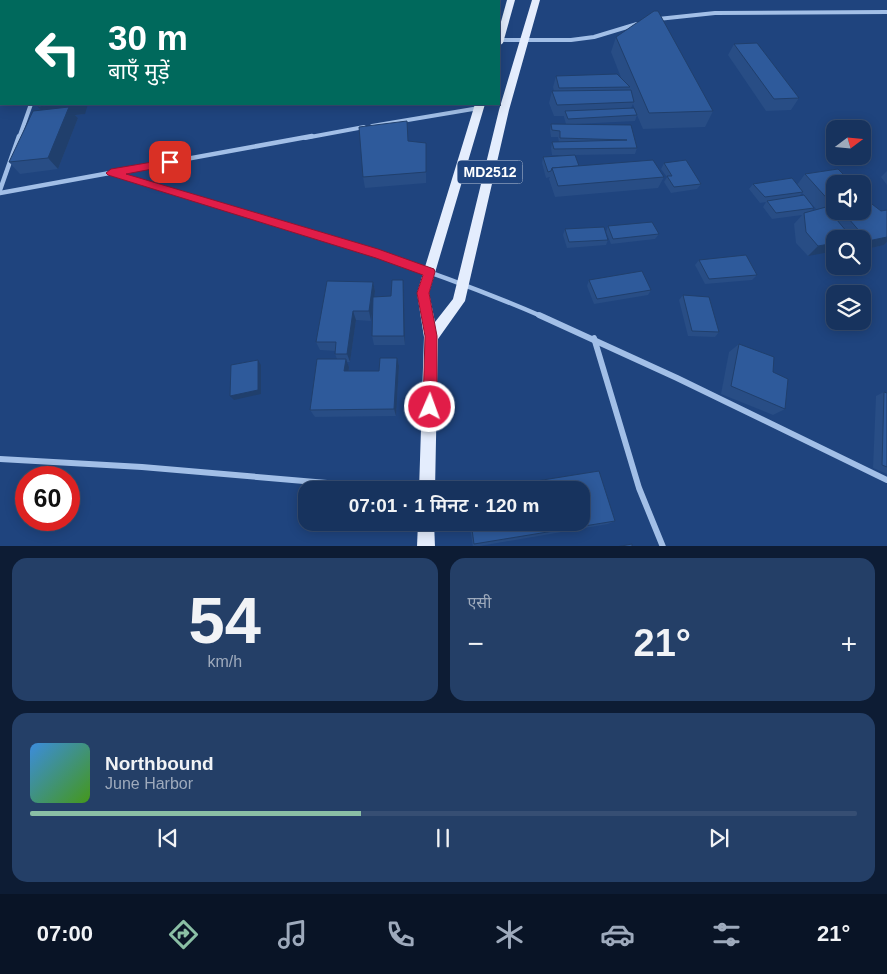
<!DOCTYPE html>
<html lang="hi">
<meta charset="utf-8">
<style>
body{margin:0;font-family:Arial,"Noto Sans Devanagari",sans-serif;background:#243f67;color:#f1f3f6;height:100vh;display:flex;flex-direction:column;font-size:19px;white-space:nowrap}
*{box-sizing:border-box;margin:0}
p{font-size:16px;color:#9eaabc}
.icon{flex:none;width:28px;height:28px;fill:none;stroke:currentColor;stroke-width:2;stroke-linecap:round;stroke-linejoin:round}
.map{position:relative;height:546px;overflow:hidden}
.panel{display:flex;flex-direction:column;gap:12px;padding:12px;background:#0d1c34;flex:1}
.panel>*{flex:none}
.hud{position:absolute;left:0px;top:0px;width:500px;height:105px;box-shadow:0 2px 12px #0003,0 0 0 1px #364e73;background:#00695c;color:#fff;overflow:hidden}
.needle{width:32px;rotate:74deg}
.controls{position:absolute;left:826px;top:120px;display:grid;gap:10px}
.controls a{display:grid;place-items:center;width:45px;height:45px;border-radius:10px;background:#17335e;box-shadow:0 2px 12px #0003,0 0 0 1px #364e73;font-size:25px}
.speed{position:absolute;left:15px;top:466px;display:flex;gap:10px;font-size:25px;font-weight:700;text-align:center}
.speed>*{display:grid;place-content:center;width:65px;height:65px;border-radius:50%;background:#17335e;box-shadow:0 2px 12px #0003,0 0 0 1px #364e73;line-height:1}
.speed .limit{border:8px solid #d22;background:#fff;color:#111}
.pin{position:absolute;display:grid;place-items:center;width:42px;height:42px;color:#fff;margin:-21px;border-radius:10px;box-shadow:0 2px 8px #0006}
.me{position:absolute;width:55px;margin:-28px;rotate:2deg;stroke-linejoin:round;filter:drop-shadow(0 0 4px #0008)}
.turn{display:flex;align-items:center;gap:18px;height:105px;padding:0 25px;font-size:22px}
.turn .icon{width:65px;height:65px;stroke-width:2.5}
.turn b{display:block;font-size:35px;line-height:42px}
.big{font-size:38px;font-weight:600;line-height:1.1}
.panel .tile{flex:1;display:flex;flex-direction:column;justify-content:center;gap:8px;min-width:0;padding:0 18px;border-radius:15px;background:#243f67}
.panel .dial{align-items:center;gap:0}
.dial b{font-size:65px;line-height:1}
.song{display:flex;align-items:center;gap:15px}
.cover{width:60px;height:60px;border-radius:8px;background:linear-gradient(135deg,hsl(210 70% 55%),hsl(100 70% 35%))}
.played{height:5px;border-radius:2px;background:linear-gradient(90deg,#8abfa5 40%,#364e73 40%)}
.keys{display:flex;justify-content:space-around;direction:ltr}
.heat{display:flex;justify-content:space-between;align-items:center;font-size:28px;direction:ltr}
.panel .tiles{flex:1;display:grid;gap:12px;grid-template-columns:1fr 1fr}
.tile:last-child{grid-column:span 2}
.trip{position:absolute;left:298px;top:481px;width:292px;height:50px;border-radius:15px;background:#17335e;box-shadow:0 2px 12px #0003,0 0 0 1px #364e73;font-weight:600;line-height:50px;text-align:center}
.dock{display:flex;height:80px;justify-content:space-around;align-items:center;background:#091426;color:#9eaabc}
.dock .icon{width:35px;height:35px}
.dock .active{color:#8abfa5}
.dock b{font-size:22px;color:#f1f3f6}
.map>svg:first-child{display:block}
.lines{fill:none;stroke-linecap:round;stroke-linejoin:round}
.street-far2{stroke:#a2bfe7;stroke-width:4}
.street-far1{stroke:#a2bfe7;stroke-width:4.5}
.street{stroke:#a2bfe7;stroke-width:6}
.primary{fill:#e4edfd;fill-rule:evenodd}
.wall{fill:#284d85;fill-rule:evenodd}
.shaded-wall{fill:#203f6c}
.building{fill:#2e5a9b;stroke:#203f6c}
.route{fill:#e11d48;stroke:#92132f}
.labels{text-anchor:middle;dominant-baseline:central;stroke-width:5;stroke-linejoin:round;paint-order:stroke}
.shield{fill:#1f447e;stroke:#bcc7d8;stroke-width:1}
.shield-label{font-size:14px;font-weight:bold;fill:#fff}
</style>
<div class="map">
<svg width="887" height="547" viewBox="0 0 887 547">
<rect width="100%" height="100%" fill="#1f447e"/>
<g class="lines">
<g class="street-far2">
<polyline points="298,1 308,0"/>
<polyline points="658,19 715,13 887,12"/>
<polyline points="500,40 571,40 594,37 637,24"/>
<polyline points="372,126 479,108"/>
<polyline points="19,138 31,104"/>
<polyline points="305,138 364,127"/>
</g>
<g class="street-far1">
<path d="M 111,173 C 256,216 402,256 541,316"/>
<polyline points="0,190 19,136"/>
<polyline points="0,193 312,136"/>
</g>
<g class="street">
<polyline points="539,315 677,378 887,480"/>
<polyline points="594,338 639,488 663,547"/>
<polyline points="0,459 142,467 409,490"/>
</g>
<g class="primary">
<polygon points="507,0 515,0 503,43 499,46 499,29"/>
<polygon points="532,0 540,0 509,110 465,301 438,339 435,490 419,490 424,337 417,293 475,104 485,104 429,293 435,322 453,299 499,110"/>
<polygon points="418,522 434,522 435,547 417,547"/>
</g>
</g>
<g class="wall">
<path d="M 616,37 L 713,111 L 705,127 L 643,129 L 637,115 L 635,121 L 577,124 L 637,148 L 635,154 L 575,155 L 579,166 L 664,177 L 658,188 L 555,197 L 549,179 L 550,177 L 546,178 L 542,163 L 543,157 L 570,155 L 552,155 L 551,148 L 552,142 L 559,142 L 558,137 L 551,137 L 550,130 L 551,124 L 566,124 L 564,117 L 564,116 L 554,116 L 549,103 L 552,91 L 554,91 L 553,87 L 556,76 L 622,80 L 611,52 ZM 633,104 L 636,113 L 631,108 Z"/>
<polygon points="734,44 799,98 791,110 766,111 728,55"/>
<polygon points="38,107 85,114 75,115 78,118 58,169 20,174 9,162 41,110"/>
<polygon points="408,141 426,143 426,183 365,188 363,177"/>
<polygon points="664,163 701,184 697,189 671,193 664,182 667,177 661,169"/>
<path d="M 838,169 L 835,211 L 881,211 L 887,210 L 887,242 L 884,245 L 862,250 L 862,239 L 835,239 L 808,256 L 796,243 L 794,224 L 802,215 L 772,219 L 763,207 L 766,202 L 760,203 L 749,189 L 753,184 L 797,185 L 805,174 ZM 802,193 L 816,209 L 811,211 L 814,208 L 799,196 Z"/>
<polygon points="887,171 887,185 881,177"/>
<polygon points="608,226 659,234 655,239 611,244 606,232"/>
<polygon points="565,229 608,240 606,245 567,248 563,235"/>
<polygon points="699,260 757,275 752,280 705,284 695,265"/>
<polygon points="403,280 404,290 405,345 374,345 372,336 372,312 371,321 356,320 350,362 347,362 349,367 349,371 379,371 397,358 399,366 396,416 315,417 310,410 337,359 335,354 335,351 320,350 316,342 373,282 375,291 374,297 391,296"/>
<polygon points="589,280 651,290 648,295 594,304 587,286"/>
<polygon points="683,295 719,332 715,337 688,336 679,300"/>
<polygon points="739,344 785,409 773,415 721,394 729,352"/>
<polygon points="884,392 887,393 887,474 873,468 876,396"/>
<polygon points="615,521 608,524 474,547 473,547 469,522 581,522"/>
</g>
<g class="shaded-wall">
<polygon points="45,0 61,0 60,1 44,1"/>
<polygon points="139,0 174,0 174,1 128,1"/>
<rect x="0" y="21" width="1" height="17"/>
<rect x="0" y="86" width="1" height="18"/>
<polygon points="62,104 88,104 85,114 75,115 78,118 58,169 48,158 48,118 38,107"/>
<polygon points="835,203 835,211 834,212 821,215 832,204"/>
<polygon points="887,237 887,242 884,245 862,250 862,246 868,241"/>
<polygon points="835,243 835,251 808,256 818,246"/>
<polygon points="403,280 404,290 405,345 404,336"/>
<polygon points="373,282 375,291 371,321 369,311"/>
<polygon points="353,311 356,320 350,362 347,354"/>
<polygon points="397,358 399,366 396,416 394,409"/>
<polygon points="346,359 349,367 348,379 344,371"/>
<polygon points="258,360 261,365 261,394 234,400 230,396"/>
</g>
<g class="building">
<polygon points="0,0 45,0 44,1 1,1 1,21 0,21"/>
<rect x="68" y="0" width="26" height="1"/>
<polygon points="98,0 117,0 116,1 97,1"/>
<polygon points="119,0 139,0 119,1"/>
<polygon points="654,11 658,11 713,111 649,113 616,37"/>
<rect x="0" y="29" width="1" height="57"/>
<polygon points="757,43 799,98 774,99 734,44"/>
<polygon points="617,74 630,87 559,88 556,76"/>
<polygon points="631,90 634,102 557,105 552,91"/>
<polygon points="39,104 62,104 38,107"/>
<polygon points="69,107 48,158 9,162 33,111"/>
<polygon points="634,108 637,115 568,119 565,111"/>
<polygon points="407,121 408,141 426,143 426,172 363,177 359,127"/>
<polygon points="551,124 631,125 637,148 554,149 552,142 627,140 560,138 560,131 552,130"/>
<polygon points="575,155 579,166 552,168 551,171 548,172 543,157"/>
<polygon points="653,160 664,177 558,186 552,168"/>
<polygon points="686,160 701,184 674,187 667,176 672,176 664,163"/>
<polygon points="838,169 853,184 835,184 835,203 832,204 805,174"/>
<polygon points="792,178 803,192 765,197 753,184"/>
<polygon points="804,195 814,208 776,213 767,201"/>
<polygon points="868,201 881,211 887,210 887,237 868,241 842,211 862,211 862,202"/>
<polygon points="826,207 853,239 835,239 835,243 818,246 806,232 804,213"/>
<polygon points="652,222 659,234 613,239 608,226"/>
<polygon points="604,227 608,240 569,242 565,229"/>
<polygon points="746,255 757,275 709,279 699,260"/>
<polygon points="642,271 651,290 597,299 589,280"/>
<polygon points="392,280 403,280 404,336 372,336 373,297 391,296"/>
<polygon points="327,281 373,282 369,311 353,311 347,354 335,354 336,342 316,342"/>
<polygon points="683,295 709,297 719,332 692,331"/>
<polygon points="739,344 774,357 773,372 788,379 785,409 731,386"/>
<polygon points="380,358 397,358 394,409 310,410 317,359 346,359 344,371 379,371"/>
<polygon points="258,360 258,390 230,396 231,365"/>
<polygon points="884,392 887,393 887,467 882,465"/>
<polygon points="599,471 615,521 474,544 471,522 581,522 581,490 480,490"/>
<polygon points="632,544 632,547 616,547"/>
</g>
<polygon class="route" points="170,159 173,160 173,165 126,174 378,249 434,269 435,272 429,293 437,336 437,407 435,411 430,413 425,411 423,407 425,336 417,293 423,275 376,258 108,175 106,173 111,169"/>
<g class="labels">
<rect class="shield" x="457.5" y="160.5" width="65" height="23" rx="4"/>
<g class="shield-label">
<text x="490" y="172">MD2512</text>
</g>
</g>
</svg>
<div class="controls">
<a><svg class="needle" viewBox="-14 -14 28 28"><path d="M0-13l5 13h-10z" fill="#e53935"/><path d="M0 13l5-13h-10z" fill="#9eaabc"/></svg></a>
<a><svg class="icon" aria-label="sound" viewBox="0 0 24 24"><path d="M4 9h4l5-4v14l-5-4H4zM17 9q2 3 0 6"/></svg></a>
<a><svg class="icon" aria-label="search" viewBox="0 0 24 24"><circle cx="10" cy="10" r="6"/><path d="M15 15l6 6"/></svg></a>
<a><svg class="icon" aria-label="layers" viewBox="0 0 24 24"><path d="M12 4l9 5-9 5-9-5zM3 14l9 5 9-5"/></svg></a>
</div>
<div class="speed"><div class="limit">60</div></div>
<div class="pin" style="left:170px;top:162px;background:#d93025"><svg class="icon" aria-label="arrive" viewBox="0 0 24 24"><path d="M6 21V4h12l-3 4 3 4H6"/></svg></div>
<svg class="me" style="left:430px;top:407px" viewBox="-20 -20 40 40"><circle r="17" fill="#e11d48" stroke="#fff" stroke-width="3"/><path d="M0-11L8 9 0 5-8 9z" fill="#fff"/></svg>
<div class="trip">07:01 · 1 मिनट · 120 m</div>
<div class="hud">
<div class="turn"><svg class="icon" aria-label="left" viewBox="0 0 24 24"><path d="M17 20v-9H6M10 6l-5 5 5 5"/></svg><div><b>30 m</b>बाएँ मुड़ें</div></div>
</div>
</div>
<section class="panel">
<div class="tiles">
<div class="tile dial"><b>54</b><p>km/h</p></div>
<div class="tile"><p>एसी</p>
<div class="heat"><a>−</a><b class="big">21°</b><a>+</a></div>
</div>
<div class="tile">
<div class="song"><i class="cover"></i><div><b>Northbound</b><p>June Harbor</p></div></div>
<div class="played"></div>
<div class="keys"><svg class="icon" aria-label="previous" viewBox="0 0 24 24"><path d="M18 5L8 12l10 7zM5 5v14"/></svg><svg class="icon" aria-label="pause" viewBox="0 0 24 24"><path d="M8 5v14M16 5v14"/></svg><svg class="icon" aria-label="next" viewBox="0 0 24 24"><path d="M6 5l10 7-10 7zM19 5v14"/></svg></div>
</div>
</div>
</section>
<nav class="dock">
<b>07:00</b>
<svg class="icon active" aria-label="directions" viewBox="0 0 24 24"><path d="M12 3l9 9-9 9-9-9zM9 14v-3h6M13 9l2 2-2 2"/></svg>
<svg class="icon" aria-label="music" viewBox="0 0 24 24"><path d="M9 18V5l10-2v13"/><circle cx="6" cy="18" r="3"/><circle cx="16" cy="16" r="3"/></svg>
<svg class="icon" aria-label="phone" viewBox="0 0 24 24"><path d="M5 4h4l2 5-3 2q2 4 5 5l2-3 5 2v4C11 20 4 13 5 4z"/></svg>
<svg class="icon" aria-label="climate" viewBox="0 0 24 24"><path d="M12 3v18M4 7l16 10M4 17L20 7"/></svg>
<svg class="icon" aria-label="car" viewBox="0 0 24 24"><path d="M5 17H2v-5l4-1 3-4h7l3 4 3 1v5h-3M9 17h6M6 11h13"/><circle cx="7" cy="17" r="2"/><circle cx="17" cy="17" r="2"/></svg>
<svg class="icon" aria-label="filters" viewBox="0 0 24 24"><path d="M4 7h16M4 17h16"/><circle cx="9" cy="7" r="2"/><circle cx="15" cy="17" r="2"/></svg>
<b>21°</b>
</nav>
